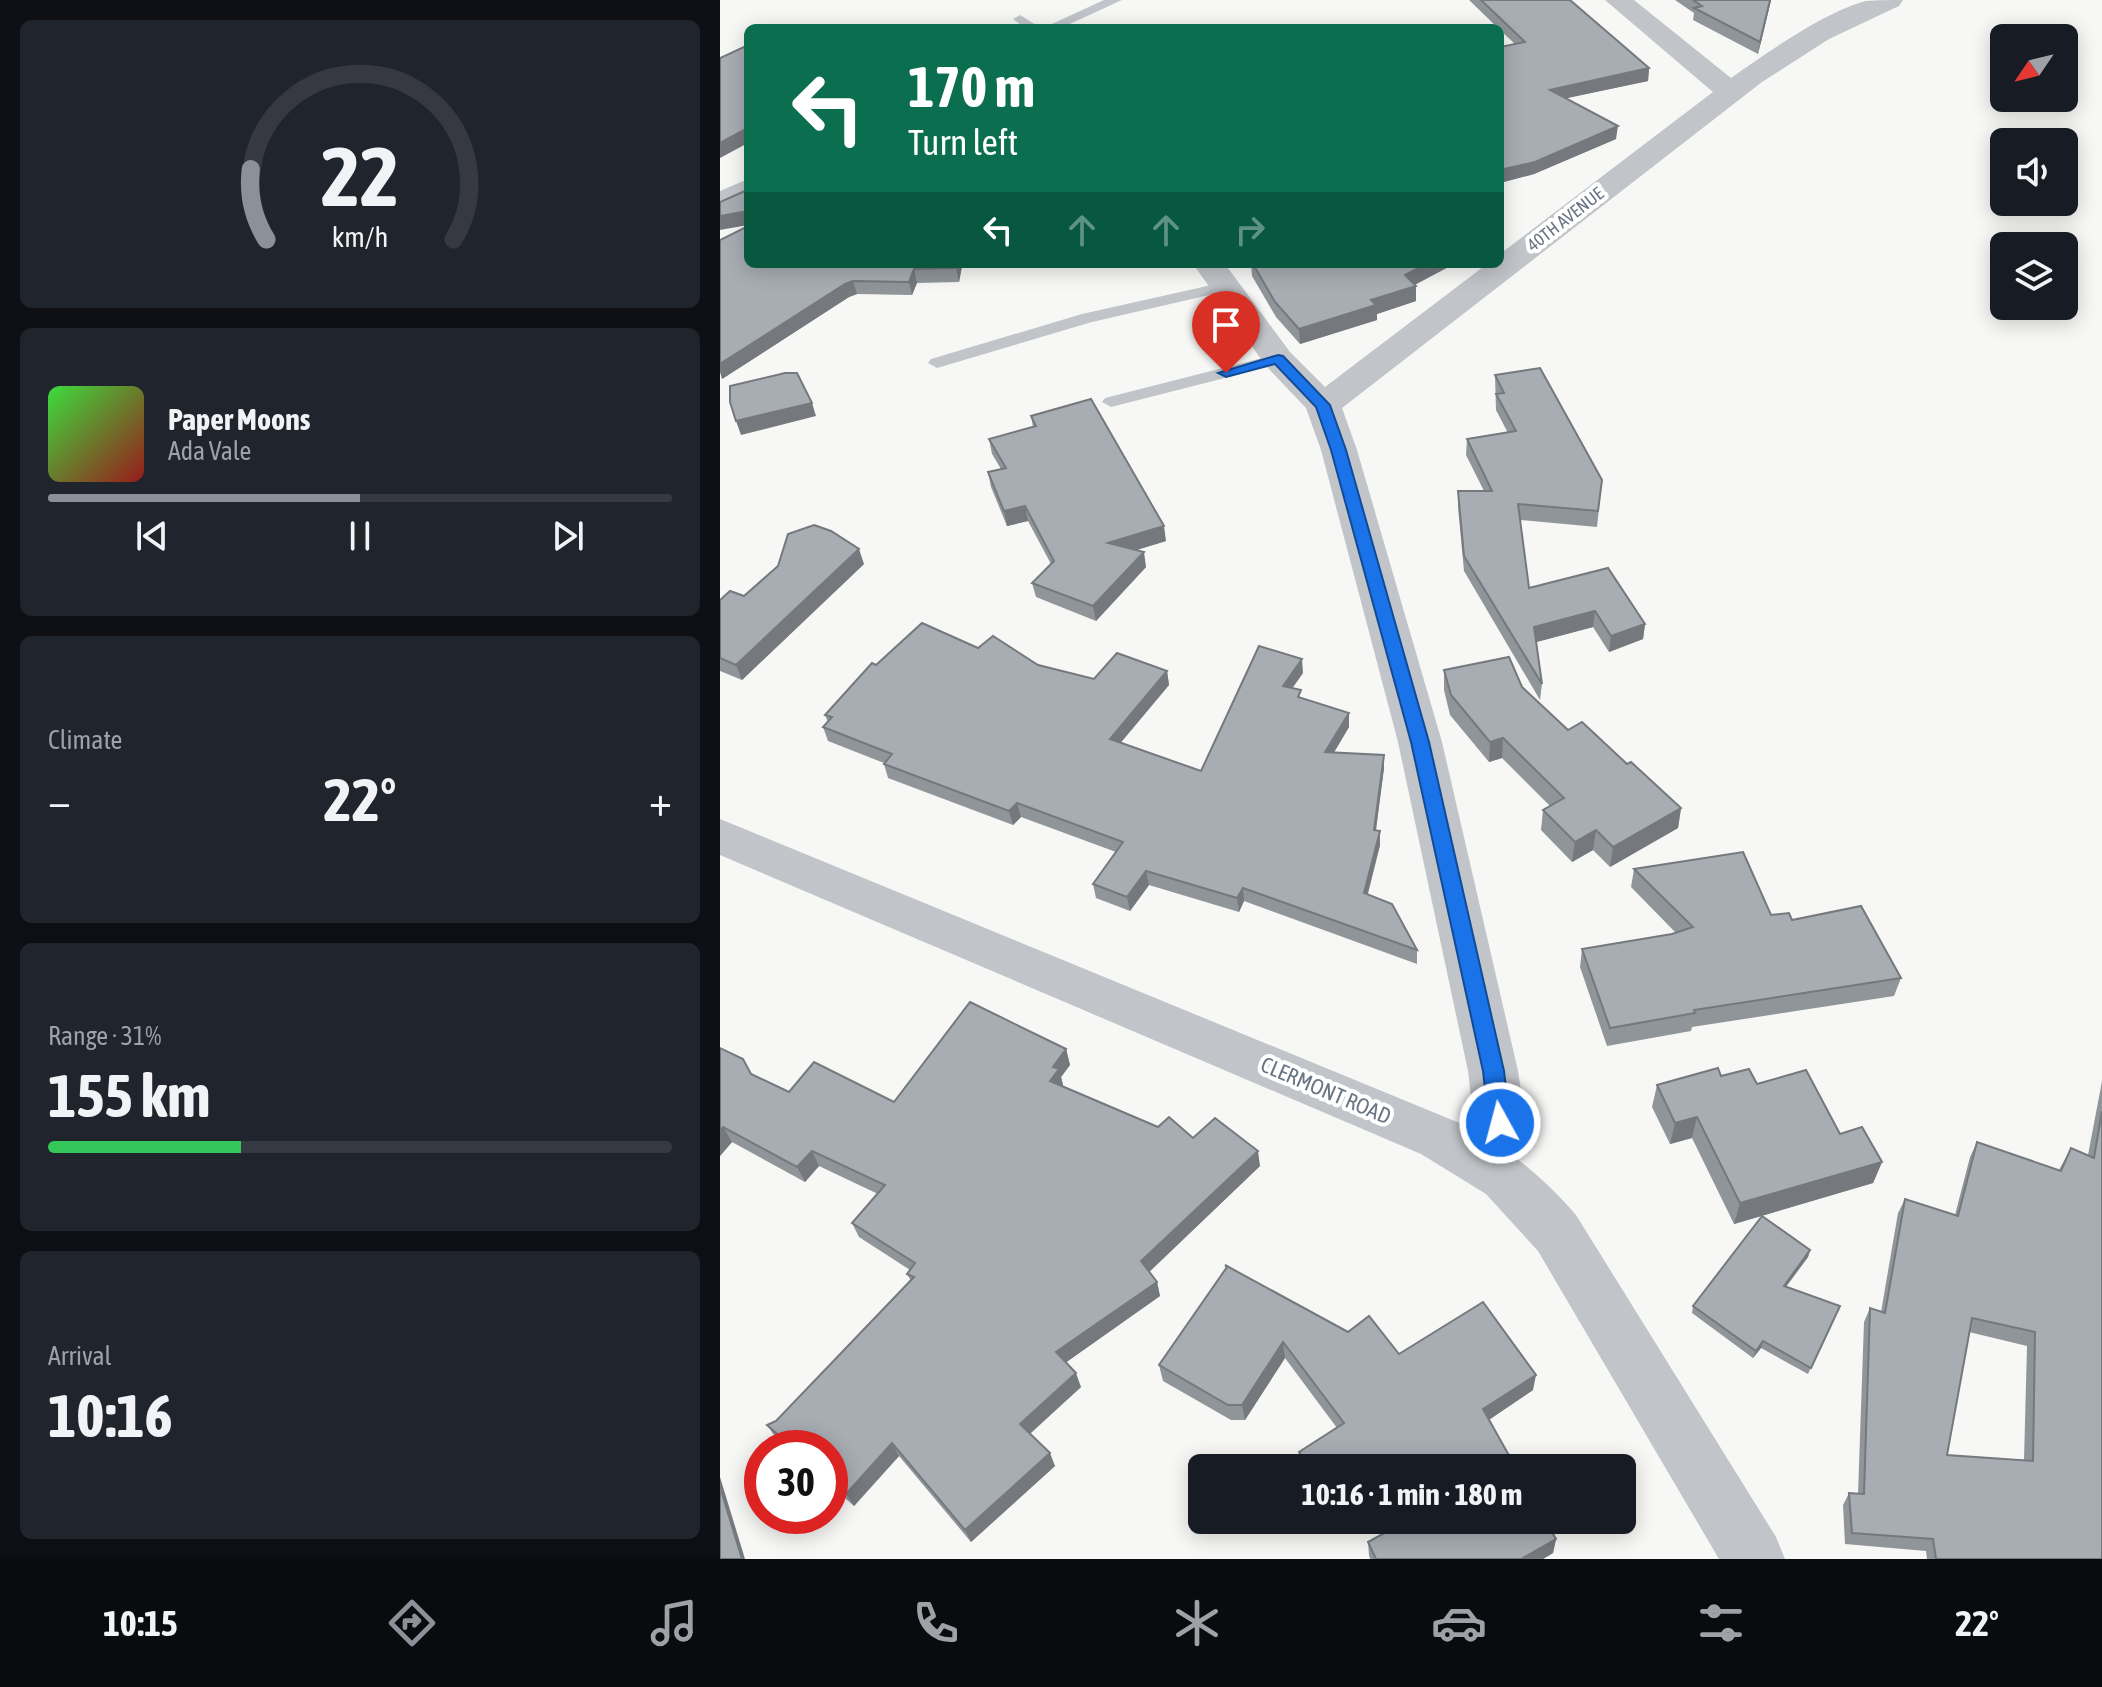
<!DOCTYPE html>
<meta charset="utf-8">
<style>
body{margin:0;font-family:"Asap Condensed",sans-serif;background:#20242c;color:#f1f3f6;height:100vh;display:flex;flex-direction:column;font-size:30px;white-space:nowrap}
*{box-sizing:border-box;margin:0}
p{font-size:26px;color:#9ea1a6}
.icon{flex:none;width:44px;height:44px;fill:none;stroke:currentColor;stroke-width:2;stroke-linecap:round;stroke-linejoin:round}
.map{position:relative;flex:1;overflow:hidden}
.details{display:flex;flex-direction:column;gap:20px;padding:20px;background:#0d0f14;width:720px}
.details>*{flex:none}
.banner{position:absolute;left:24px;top:24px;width:760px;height:244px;border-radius:12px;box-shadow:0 4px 20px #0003;background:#0b6e4f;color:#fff;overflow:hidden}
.needle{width:52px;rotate:235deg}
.fabs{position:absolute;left:1270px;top:24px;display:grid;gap:16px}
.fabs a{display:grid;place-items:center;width:88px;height:88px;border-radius:12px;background:#171b24;box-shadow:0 4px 20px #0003;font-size:40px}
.speed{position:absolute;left:24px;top:1430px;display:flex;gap:16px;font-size:40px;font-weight:700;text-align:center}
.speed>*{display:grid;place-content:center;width:104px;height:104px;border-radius:50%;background:#171b24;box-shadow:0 4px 20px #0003;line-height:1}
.speed .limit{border:12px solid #d22;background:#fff;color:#111}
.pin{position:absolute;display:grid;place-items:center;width:68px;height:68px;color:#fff;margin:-82px -34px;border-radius:50% 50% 50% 0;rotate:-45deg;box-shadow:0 0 8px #0007}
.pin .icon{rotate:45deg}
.me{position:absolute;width:88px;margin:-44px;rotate:353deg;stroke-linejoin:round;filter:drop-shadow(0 0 6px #0008)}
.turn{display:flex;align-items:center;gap:28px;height:168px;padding:0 32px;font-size:36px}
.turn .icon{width:104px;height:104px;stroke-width:2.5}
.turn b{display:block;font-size:56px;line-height:68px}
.lanes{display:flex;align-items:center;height:76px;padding:0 32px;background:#0003;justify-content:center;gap:40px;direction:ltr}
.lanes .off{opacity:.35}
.big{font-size:60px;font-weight:700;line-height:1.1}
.details .widget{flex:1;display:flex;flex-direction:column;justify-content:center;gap:12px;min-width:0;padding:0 28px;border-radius:12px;background:#20242c}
.details .dial{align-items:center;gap:0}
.dial svg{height:208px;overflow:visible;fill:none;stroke:#363941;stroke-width:7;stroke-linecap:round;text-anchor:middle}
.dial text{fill:#f1f3f6;stroke:none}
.song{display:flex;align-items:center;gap:24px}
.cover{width:96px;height:96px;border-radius:12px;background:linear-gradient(135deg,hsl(120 70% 55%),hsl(0 70% 35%))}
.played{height:8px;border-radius:4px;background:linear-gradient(90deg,#8c9099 50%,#363941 50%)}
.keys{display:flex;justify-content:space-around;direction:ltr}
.heat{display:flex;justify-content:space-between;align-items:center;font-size:44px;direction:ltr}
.charge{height:12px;border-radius:6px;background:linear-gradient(90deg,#34c759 31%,#363941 0)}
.trip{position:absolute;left:468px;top:1454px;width:448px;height:80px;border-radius:12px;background:#171b24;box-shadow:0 4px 20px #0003;font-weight:700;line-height:80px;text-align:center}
.menu{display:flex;height:128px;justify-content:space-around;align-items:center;background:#090b0e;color:#9ea1a6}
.menu .icon{width:56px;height:56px}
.menu .current{color:#8c9099}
.menu b{font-size:36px;color:#f1f3f6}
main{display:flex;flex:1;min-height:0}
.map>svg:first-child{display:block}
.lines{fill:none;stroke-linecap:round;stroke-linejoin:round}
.service{fill:#c1c4c8;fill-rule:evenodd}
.minor{fill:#c1c4c8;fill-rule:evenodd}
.tertiary{fill:#c1c4c8;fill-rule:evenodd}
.wall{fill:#90959a;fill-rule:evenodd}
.shaded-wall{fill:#75797d}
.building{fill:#a7adb3;stroke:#75797d;stroke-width:2;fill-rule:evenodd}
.route{fill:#1a73e8;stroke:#114b97;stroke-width:2}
.labels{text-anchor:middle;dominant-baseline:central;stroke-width:8;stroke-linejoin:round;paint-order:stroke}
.far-street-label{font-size:18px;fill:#6a7583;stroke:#fff}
.street-label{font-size:22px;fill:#6a7583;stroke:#fff}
</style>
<main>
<section class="details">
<div class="widget dial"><svg viewBox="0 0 100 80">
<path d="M14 69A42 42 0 1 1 86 69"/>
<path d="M14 69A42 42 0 0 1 8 42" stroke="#8c9099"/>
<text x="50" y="56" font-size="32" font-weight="700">22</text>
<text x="50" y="72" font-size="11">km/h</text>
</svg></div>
<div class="widget">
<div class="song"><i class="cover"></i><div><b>Paper Moons</b><p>Ada Vale</p></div></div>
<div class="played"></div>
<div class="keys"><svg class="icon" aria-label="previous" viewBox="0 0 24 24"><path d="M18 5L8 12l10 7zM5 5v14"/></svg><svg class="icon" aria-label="pause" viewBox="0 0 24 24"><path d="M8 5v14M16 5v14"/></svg><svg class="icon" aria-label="next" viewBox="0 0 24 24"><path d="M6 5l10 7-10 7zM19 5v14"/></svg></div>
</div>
<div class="widget"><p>Climate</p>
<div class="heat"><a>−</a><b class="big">22°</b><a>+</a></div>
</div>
<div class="widget"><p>Range · 31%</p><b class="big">155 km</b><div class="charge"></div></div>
<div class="widget"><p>Arrival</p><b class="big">10:16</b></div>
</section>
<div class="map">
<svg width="1382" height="1559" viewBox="0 0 1382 1559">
<rect width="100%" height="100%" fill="#f7f7f5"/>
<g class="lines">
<g class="service">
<polygon points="384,0 402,0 341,28 323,28"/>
<polygon points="300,15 321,28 305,28 293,19"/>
<polygon points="505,282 511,284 511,290 372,322 217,368 208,363 211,359 362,314"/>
<polygon points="558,354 564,355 567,359 564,363 391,407 382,402 385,398"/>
</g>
<g class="minor">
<path d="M 885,0 L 914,0 L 1011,78 C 1047,53 1104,12 1146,1 C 1157,0 1172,0 1183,0 L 1179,6 L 1109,39 L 1042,82 L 622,408 L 637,450 L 722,742 L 798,1071 L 806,1123 L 784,1177 L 765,1183 L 746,1177 L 739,1160 L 754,1123 L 748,1071 L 678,742 L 601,450 L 586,408 L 546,366 L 473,264 L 505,264 L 570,352 L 605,387 L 767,264 L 780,264 L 780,254 L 993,92 Z"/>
<polygon points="28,179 28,201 0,213 0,191"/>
</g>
<path class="tertiary" d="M 0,819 L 737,1122 C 786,1146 821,1175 856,1215 L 1056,1537 L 1065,1559 L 999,1559 L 818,1251 L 766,1194 L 701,1154 L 0,855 Z"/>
</g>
<g class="wall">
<polygon points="749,0 850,0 929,68 928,81 846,98 896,139 814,174 780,183 780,47 795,44 780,30 780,28 778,28"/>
<polygon points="955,0 1051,0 1038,54 973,20 974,13"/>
<polygon points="28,264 265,264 265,265 242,266 239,282 197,283 192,295 137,294 129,297 2,379"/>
<polygon points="531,264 734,264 695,285 696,286 696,301 657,314 657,320 580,344 556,317 532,276"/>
<polygon points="775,375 882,480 877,527 800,520 809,588 925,624 923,639 889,652 873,627 816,642 822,684 820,700 744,571 738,507 738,491 764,491 746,455 747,439 788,433 776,410"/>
<polygon points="311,416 446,541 416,550 426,567 376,621 316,597 312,583 331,564 308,521 287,526 271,487 268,472 281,469 272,454 269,439 313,427"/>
<polygon points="144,564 22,680 0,671 0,600 24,596"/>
<polygon points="258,648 374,679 447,671 449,685 401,742 481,771 583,673 572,688 582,699 629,713 629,727 614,752 664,768 656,830 660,831 660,845 648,894 697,950 697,964 524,901 519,912 429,885 410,911 376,898 373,884 396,852 301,817 293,825 168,778 164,764 164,763 108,741 103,727 108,722 105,715 156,665"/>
<polygon points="724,670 802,687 848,730 907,764 961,808 958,828 890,867 873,850 852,862 821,830 823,810 830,806 782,758 769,762 730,715 724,690"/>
<polygon points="914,869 1051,915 1072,920 1181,978 1174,996 972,1027 971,1031 887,1046 860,967 862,949 956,933 911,887"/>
<polygon points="0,1048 31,1074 69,1092 174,1102 346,1049 350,1065 341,1077 343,1085 342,1086 438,1127 473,1138 540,1166 429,1272 437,1282 440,1296 346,1362 361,1387 310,1434 335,1466 251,1542 179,1456 134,1506 110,1485 110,1448 67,1448 56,1438 47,1425 56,1421 191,1281 187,1274 190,1270 139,1237 132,1223 158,1194 99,1166 85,1182 12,1142 0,1156"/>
<polygon points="1001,1076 1037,1084 1120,1134 1162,1162 1153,1183 1014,1224 972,1138 950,1144 932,1107 937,1085"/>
<path d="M 1382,1081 L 1382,1559 L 1207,1559 L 1206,1551 L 1125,1544 L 1123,1505 L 1129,1493 L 1138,1494 L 1144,1322 L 1150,1308 L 1161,1312 L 1178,1213 L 1185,1199 L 1235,1215 L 1250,1157 L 1257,1142 L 1339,1170 L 1351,1148 L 1368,1155 ZM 1249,1332 L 1307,1346 L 1304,1460 L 1227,1455 Z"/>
<polygon points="1090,1250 1088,1257 1066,1287 1120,1306 1088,1374 1041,1348 1033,1358 972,1313 973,1306"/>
<polygon points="505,1265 628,1332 679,1354 813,1390 769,1420 796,1468 581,1468 579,1452 617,1428 565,1358 525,1420 511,1420 443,1381 439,1365 506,1269"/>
<polygon points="656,1520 825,1520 836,1539 833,1553 823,1559 650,1559 649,1555 648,1542 664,1533"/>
</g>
<g class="shaded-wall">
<polygon points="1050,0 1051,0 1038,54 1040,42"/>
<polygon points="929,68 928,81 829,102 830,90"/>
<polygon points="898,126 896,139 814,174 780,183 780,170"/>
<polygon points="28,128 28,143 0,158 0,143"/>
<polygon points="28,211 28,225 0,230 0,216"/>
<polygon points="237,264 242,264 242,266 239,282 236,268"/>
<polygon points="706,264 734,264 686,289 696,286 696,301 657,314 657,320 580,344 579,329 651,300 685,275"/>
<polygon points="194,269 197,283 192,295 189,282"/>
<polygon points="133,281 137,294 129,297 2,379 0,372 0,364 125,284"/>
<polygon points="92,403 96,416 21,435 16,421"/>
<polygon points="305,506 308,521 287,526 284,511"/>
<polygon points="444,526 446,541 391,558 388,543"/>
<polygon points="139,549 144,564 22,680 16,665"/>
<polygon points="424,552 426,567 376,621 373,606"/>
<polygon points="875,611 873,627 813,643 814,627"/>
<polygon points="925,624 923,639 889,652 891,636"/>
<polygon points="582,659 583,673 564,700 563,686"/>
<polygon points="447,671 449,685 393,752 390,739"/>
<polygon points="629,713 629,727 606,766 605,752"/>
<polygon points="783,738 782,758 769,762 770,742"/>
<polygon points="664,755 664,768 654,844 654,830"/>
<polygon points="297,803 301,817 293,825 289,811"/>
<polygon points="961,808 958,828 890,867 893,847"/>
<polygon points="876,830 873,850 852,862 855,842"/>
<polygon points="660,831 660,845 644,907 644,893"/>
<polygon points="426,871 429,885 410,911 407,897"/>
<polygon points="523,888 524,901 519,912 517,898"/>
<polygon points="346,1049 350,1065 341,1077 343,1085 334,1096 330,1081 333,1067"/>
<polygon points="977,1117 972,1138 950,1144 955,1123"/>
<polygon points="3,1127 12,1142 0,1156 0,1131"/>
<polygon points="92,1151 99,1166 85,1182 77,1167"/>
<polygon points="538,1151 540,1166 425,1276 421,1261"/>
<polygon points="1162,1162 1153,1183 1014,1224 1020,1203"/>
<polygon points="1090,1250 1088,1257 1061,1293 1064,1286"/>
<polygon points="437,1282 440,1296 341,1366 336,1352"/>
<polygon points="1043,1341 1041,1348 1033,1358 1036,1351"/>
<polygon points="563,1342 565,1358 525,1420 522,1405"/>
<polygon points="356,1373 361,1387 306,1437 300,1424"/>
<polygon points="816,1375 813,1390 761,1425 763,1409"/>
<polygon points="172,1443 179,1456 134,1506 126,1494"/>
<polygon points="330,1453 335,1466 251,1542 245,1530"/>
<polygon points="0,1477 25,1559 22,1559 0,1487"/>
<polygon points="836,1539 833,1553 823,1559 801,1559"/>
</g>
<g class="building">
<polygon points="761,0 850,0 929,68 830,90 898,126 815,162 780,170 780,47 805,42"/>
<polygon points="973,0 1050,0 1040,42 974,8 982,6"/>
<polygon points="26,46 28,47 28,128 0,143 0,58"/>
<polygon points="28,175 28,211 0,216 0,202 25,191"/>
<polygon points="28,226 28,264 237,264 236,268 194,269 189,282 133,281 125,284 0,364 0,240"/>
<polygon points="533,264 706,264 685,275 696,286 651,300 656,305 579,329 555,302"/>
<polygon points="820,368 882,480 878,511 798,504 809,588 888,568 925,624 891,636 875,611 814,627 822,684 744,556 738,491 772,491 747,439 796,431 776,394 784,393 775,375"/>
<polygon points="65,373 77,373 92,403 16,421 10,402 10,386"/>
<polygon points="371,399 444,526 388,543 424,552 373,606 312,583 334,561 305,506 284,511 268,472 286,468 269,439 316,426 311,416"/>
<polygon points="94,525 111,531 139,549 16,665 0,658 0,600 10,591 24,596 58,566 68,534"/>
<polygon points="202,623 258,648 273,636 318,665 374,679 397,653 447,671 390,739 481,771 539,646 582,659 563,686 581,690 578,697 629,713 605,752 664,755 654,830 660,831 644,893 672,904 697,950 523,888 517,898 426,871 407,897 373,884 403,842 297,803 289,811 164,764 172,754 103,727 112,717 105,715 152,663 156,665"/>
<polygon points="789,657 802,687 848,730 862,722 907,764 911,762 961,808 893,847 876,830 855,842 823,810 844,798 783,738 770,742 731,695 724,670"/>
<polygon points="1023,852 1051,915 1069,913 1072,920 1141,906 1181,978 974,1010 975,1013 890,1028 862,949 952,934 973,927 914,869"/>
<polygon points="250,1002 346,1049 333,1067 339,1069 330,1081 438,1127 449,1117 473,1138 495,1118 538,1151 421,1261 437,1282 336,1352 356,1373 300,1424 330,1453 245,1530 172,1443 126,1494 110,1480 110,1448 73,1448 47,1425 56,1421 194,1277 187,1274 195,1263 132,1223 165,1185 92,1151 77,1167 3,1127 0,1131 0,1048 23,1059 31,1074 69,1092 94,1062 174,1102"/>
<polygon points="998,1068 1001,1076 1029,1069 1037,1084 1086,1070 1120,1134 1142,1127 1162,1162 1020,1203 977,1117 955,1123 937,1085"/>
<path d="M 1382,1111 L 1382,1559 L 1216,1559 L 1213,1539 L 1132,1533 L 1129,1493 L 1144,1494 L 1150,1308 L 1165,1313 L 1185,1199 L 1238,1216 L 1257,1142 L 1341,1171 L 1351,1148 L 1374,1158 ZM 1252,1318 L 1315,1332 L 1313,1461 L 1227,1455 Z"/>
<polygon points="1042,1216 1090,1250 1064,1286 1120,1306 1091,1368 1043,1341 1036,1351 973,1306"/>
<polygon points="505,1265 628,1332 649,1316 679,1354 763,1302 816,1375 763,1409 796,1468 632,1468 630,1465 625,1468 589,1468 579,1452 624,1423 563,1342 522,1405 508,1405 439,1365 507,1267"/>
<polygon points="0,1487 22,1559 0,1559"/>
<polygon points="664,1520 825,1520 836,1539 801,1559 656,1559 648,1542 670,1530"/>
</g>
<polygon class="route" points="558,355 563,356 610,405 626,450 709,742 784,1071 790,1123 787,1130 780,1132 772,1130 769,1123 763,1071 691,742 611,450 596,407 555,364 506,377 498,373"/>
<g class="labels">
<g class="far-street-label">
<text transform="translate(845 219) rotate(-38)">40TH AVENUE</text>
</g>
<g class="street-label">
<text transform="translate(606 1090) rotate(23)">CLERMONT ROAD</text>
</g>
</g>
</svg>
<div class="fabs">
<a><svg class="needle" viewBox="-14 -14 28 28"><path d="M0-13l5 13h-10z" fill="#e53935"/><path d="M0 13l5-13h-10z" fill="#9ea1a6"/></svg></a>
<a><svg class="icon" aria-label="sound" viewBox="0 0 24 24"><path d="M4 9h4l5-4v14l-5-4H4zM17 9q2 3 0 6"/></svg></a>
<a><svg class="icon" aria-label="layers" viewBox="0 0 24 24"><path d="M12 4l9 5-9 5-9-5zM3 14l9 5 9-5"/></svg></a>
</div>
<div class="speed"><div class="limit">30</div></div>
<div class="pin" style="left:506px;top:373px;background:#d93025"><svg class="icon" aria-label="arrive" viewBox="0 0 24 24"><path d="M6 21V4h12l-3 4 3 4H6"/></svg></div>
<svg class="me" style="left:780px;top:1123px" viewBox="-20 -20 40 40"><circle r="17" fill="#1a73e8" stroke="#fff" stroke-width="3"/><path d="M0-11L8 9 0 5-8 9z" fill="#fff"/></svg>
<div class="trip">10:16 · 1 min · 180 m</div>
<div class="banner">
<div class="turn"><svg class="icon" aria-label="left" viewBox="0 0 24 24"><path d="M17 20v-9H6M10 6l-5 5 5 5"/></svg><div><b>170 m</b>Turn left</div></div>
<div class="lanes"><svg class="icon" aria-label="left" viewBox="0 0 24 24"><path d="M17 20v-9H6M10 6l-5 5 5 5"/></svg><svg class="icon off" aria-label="ahead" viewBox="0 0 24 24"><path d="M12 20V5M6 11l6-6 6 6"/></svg><svg class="icon off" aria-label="ahead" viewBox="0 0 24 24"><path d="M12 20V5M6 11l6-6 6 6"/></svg><svg class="icon off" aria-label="right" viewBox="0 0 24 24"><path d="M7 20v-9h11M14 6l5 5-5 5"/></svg></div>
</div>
</div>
</main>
<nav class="menu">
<b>10:15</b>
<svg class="icon current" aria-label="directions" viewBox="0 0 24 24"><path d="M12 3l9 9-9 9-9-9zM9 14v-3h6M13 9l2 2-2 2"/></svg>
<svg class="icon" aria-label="music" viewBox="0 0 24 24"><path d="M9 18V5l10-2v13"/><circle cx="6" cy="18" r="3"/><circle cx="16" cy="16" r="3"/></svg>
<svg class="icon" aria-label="phone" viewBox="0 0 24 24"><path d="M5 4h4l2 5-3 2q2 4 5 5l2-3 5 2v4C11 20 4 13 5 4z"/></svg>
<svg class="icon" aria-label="climate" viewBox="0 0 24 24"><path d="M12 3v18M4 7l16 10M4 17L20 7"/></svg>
<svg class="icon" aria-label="car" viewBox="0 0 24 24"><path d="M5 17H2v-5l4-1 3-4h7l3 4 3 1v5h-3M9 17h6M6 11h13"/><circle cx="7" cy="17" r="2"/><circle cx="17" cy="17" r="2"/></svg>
<svg class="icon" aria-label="filters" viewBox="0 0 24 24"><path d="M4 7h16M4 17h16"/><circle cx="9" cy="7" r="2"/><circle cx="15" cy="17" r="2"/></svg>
<b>22°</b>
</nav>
